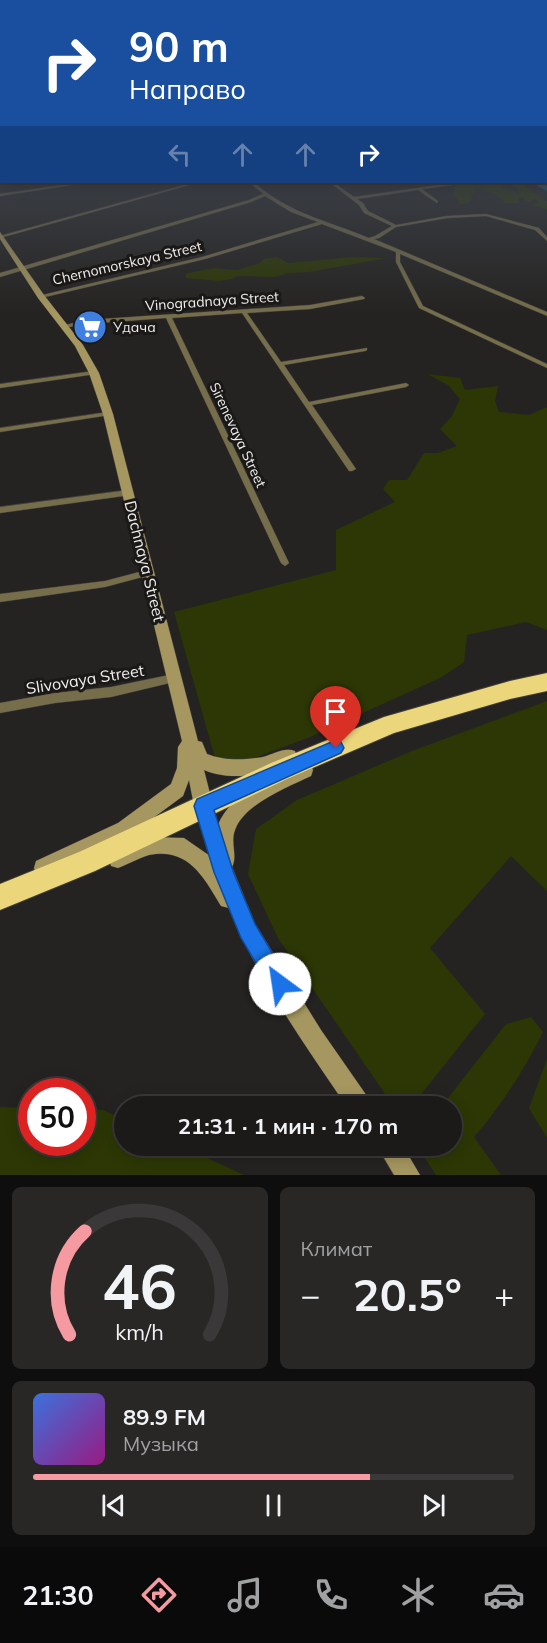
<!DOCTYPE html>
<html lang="ru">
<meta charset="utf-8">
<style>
body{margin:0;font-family:Mulish,sans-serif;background:#292726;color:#f1f3f6;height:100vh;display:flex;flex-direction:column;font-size:22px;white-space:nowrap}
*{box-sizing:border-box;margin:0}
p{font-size:20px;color:#a0a1a2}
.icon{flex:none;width:33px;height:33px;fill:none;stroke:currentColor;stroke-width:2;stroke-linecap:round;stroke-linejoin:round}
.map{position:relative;height:1175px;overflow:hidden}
.panel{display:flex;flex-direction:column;gap:12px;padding:12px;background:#0f0e0e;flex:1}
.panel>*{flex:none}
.top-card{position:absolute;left:0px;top:0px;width:548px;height:183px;box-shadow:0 3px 15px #0003,0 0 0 2px #3a3838;background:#1a4fa0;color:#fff;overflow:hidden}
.speed{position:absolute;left:18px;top:1078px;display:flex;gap:12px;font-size:30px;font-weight:700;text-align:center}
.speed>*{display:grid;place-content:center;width:78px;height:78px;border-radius:50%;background:#1c1a19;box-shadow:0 3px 15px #0003,0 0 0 2px #3a3838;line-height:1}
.speed .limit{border:9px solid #d22;background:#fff;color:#111}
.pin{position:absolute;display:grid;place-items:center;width:51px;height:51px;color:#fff;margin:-62px -26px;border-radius:50% 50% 50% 0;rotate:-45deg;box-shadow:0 0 6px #0007}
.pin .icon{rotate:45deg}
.me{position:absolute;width:66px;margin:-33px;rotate:329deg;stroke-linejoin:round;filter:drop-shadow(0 0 4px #0008)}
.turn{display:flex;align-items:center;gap:21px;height:126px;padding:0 30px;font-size:27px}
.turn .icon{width:78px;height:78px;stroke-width:2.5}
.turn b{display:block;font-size:42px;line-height:51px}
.lanes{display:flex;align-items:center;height:57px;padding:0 30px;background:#0003;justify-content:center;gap:30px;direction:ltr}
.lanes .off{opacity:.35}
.big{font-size:45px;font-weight:700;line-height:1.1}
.panel .card{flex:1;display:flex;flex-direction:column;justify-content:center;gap:9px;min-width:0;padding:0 21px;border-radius:9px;background:#292726}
.panel .dial{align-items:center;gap:0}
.dial svg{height:156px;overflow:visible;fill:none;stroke:#3a3838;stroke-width:7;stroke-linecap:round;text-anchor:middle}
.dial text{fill:#f1f3f6;stroke:none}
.song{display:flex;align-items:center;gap:18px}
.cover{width:72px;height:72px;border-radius:9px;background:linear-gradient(135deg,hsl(220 70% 55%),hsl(310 70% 35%))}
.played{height:6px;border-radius:3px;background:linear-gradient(90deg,#f49aa0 70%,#3a3838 70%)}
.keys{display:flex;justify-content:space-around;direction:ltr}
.heat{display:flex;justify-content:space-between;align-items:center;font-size:33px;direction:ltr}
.panel .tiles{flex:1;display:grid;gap:12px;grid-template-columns:1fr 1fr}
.card:last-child{grid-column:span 2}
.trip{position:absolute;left:114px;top:1096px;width:348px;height:60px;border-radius:30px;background:#1c1a19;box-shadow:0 3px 15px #0003,0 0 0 2px #3a3838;font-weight:700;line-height:60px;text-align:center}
.dock{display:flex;height:96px;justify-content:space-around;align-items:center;background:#0b0a0a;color:#a0a1a2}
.dock .icon{width:42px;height:42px}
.dock .on{color:#f49aa0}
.dock b{font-size:27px;color:#f1f3f6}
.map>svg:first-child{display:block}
.green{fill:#2c3705}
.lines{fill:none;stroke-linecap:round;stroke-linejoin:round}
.river{fill:#116989;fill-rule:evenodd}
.street-casing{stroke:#413f3d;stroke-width:1}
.secondary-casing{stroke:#413f3d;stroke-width:1}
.highway-casing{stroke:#413f3d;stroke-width:2}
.street{fill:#766d4b;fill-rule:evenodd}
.secondary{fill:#a5975f;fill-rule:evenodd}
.highway{fill:#ebd67b;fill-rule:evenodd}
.route{fill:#1a73e8;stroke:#114b97;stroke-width:1.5}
.labels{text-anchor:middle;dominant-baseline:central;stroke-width:6;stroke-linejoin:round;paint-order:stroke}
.far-street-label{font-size:14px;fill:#efeeec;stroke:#1b1918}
.far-poi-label{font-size:14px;fill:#efeeec;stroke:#1b1918;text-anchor:start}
.street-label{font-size:16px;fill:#efeeec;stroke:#1b1918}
</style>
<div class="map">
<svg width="547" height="1175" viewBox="0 0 547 1175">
<rect width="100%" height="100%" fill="#252321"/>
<g class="green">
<path d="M 453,182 L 491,184 L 487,182 L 499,182 L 502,188 L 519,193 L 519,190 L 507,182 L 518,182 L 547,201 L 547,209 L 531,205 L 539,203 L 535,199 L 530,202 L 524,201 L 524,197 L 519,197 L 519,203 L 505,203 C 500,196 485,188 475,189 L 475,194 L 471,195 L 472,200 L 468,203 L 461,204 L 453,194 L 455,188 Z"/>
<polygon points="277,257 288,263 352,257 387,258 309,272 288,273 274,277 238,276 232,279 219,281 186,278 186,274 189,273 214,268 237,270 260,263 263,259"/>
<polygon points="427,374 460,378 465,390 498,386 495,401 499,412 529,415 547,407 547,630 526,622 467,635 464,662 442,677 310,737 238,764 215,758 174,612 336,570 336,530 395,502 383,489 389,480 407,480 424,453 438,453 457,446 440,429 452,416 460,399 448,385"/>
<polygon points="547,701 547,891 511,856 430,948 485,1014 411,1107 394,1107 278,938 248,874 256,829 297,800 412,751"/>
<path d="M 531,1017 L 543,1032 C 524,1070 502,1105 474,1137 L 501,1175 L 436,1175 L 417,1146 L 452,1146 L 452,1107 L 441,1107 L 506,1024 Z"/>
<polygon points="547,1059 547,1138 529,1108"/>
<polygon points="0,1107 31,1108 32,1143 82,1143 83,1109 103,1110 124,1120 124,1146 181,1146 244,1175 0,1175"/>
</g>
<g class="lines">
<polygon class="river" points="530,182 539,182 547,186 547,191"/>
<g class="street-casing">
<g id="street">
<rect x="0" y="162" width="2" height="2"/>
<rect x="546" y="168" width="1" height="3"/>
<polygon points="84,182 91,182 0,196 0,194"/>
<polygon points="195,182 200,182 0,238 0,236"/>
<path d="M 249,182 L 253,182 C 290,214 325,220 369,238 L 375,236 L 392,226 L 364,213 L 359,205 L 329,182 L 333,182 L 354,197 L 453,183 L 452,185 L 422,189 L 438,201 L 437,203 L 418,190 L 357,199 L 363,203 L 368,211 L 396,225 L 447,216 L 486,214 L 539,228 L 547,237 L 547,241 L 535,230 L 486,216 L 447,218 L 396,227 L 379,238 L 374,239 L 547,312 L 547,316 L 545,315 L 400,254 L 400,262 L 423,306 L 547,364 L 547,368 L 419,308 L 396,262 L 396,252 L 322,224 L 205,259 L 41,298 L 38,296 L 202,257 L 318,222 L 291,212 L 265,196 L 251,202 L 0,277 L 0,273 L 249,200 L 263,194 Z"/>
<polygon points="362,296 365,298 364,299 310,309 247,313 281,362 367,348 367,350 365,351 284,365 309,402 406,383 409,385 406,387 312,405 356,469 352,471 349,471 242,313 172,318 289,563 285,566 281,563 166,318 86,324 64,328 61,326 86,320 310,305"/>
<polygon points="94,371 96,372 96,374 0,388 0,384"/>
<polygon points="108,412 110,413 110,415 0,432 0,428"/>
<polygon points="128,490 132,493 131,495 0,513 0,507"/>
<polygon points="147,570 150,571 151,573 150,575 105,587 0,602 0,594 105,581"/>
<polygon points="174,674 178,675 179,678 178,681 174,682 111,697 55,703 0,713 0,703 55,693 111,687"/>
</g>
</g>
<g class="secondary-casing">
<g id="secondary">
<path d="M 0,232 L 44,295 L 83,345 L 99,373 L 113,414 L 198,741 L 202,742 L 207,754 C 224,761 245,760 263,757 C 274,754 284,747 295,751 L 297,757 L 295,763 C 267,774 232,782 204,770 L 218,825 C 232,791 273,775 305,762 L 311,764 L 313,770 L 311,776 C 288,787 244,804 235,830 C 230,843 238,856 232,867 L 255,924 L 321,1030 L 369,1099 L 373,1107 L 347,1107 C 305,1045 257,978 229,908 L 221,906 C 204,878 189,847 149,855 C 139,858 128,864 118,868 L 111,866 L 109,859 L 111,852 L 150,837 L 184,838 L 210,856 L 194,806 L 189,780 L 183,796 L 130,835 L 50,875 L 43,877 L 36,875 L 34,868 L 36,861 L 118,823 L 171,784 L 177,768 L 178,747 L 182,741 L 103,414 L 89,373 L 75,346 L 38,298 L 0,239 Z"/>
<polygon points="377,1146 403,1146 420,1175 394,1175"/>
</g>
</g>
<g class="highway-casing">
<polygon id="highway" points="547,673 547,691 510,699 394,733 287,779 95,871 0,910 0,884 79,852 271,763 384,717 510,681"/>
</g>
<use href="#street" class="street"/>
<use href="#secondary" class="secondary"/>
<use href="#highway" class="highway"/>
</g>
<linearGradient id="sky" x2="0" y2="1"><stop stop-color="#141312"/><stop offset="0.47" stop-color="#40454e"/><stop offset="1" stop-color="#40454e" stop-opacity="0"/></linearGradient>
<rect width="547" height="314" fill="url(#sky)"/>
<polygon class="route" points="336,740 341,742 344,748 341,753 214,810 233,871 255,924 291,984 288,992 280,995 273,992 241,938 214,872 194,806 197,799"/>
<defs>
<g id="supermarket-disc" transform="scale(1.725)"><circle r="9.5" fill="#3f7fe0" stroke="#1b1918"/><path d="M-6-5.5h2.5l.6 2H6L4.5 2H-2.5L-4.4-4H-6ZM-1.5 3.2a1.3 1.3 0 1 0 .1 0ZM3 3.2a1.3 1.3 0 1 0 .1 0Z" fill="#fff"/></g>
</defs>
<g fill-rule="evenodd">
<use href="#supermarket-disc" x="90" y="327"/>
</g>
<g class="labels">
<g class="far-street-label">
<text transform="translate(127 263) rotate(-13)">Chernomorskaya Street</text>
<text transform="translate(212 301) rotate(-4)">Vinogradnaya Street</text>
<text transform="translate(238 435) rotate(65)">Sirenevaya Street</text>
</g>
<g class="far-poi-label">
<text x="113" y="327">Удача</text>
</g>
<g class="street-label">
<text transform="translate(145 561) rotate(76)">Dachnaya Street</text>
<text transform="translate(85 679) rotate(-9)">Slivovaya Street</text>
</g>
</g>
</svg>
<div class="speed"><div class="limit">50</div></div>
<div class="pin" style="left:336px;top:748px;background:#d93025"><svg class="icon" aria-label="arrive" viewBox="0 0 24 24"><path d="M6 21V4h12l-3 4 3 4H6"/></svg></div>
<svg class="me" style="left:280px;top:984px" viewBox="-20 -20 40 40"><circle r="19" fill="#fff"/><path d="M0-13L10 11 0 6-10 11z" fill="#1a73e8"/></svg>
<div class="trip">21:31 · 1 мин · 170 m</div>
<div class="top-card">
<div class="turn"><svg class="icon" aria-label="right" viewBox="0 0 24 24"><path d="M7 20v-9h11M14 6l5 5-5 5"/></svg><div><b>90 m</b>Направо</div></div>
<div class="lanes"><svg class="icon off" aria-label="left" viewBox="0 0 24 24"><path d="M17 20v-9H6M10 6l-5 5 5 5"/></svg><svg class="icon off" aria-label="ahead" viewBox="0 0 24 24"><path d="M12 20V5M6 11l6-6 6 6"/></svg><svg class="icon off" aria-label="ahead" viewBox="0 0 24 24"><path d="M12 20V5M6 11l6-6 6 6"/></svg><svg class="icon" aria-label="right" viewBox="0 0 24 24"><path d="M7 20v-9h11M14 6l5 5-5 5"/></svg></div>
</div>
</div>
<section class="panel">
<div class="tiles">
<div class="card dial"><svg viewBox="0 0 100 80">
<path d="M14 69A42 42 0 1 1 86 69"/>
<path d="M14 69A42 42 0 0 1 22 16" stroke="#f49aa0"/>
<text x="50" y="56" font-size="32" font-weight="700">46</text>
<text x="50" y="72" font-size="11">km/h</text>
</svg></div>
<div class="card"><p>Климат</p>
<div class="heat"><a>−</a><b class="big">20.5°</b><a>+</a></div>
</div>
<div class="card">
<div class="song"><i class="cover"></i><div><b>89.9 FM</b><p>Музыка</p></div></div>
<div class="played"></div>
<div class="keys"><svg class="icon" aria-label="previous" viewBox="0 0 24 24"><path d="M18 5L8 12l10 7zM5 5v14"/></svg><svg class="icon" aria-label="pause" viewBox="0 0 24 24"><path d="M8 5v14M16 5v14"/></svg><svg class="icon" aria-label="next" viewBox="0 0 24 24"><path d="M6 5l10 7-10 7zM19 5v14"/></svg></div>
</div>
</div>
</section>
<nav class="dock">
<b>21:30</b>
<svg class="icon on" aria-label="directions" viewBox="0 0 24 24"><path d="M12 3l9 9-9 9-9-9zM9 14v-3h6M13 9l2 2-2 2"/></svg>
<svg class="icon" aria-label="music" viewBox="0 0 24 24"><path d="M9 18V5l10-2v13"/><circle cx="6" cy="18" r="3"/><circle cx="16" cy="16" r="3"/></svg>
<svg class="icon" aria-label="phone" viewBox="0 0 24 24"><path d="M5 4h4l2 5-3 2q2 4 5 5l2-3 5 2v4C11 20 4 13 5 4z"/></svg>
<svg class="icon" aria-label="climate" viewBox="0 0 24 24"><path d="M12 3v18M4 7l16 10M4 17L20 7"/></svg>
<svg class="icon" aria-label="car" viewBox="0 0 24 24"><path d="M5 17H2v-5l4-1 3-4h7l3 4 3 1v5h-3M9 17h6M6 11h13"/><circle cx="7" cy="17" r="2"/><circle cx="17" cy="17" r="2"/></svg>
</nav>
